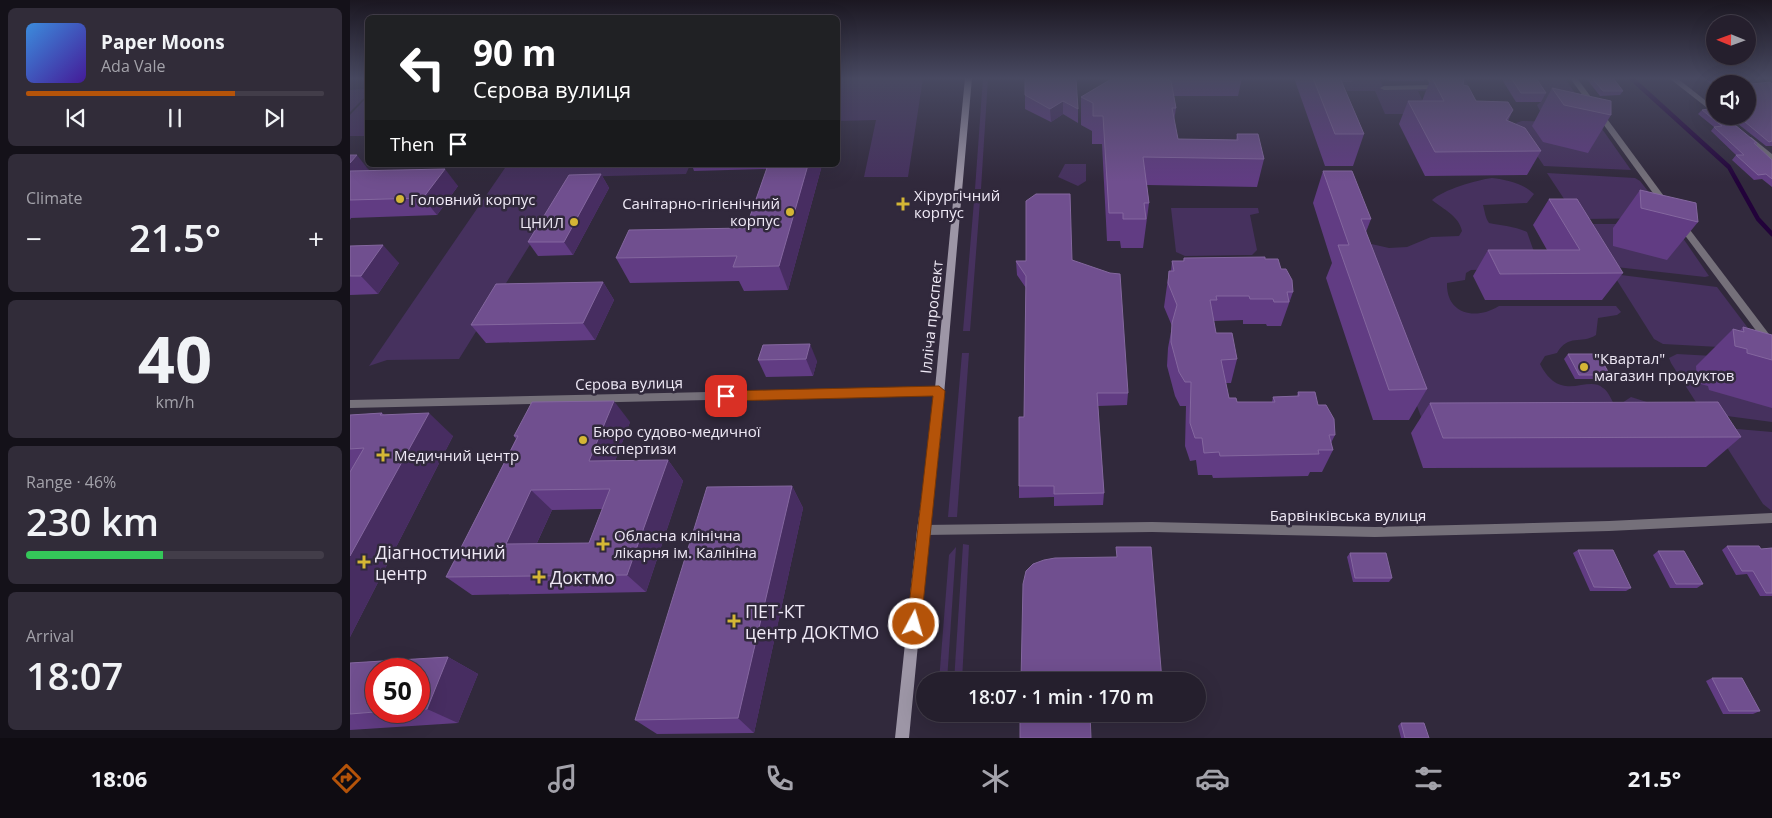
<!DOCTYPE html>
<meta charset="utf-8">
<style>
body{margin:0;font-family:"Open Sans",sans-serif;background:#312c39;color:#f1f3f6;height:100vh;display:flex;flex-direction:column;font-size:19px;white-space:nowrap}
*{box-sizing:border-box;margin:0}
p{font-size:16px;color:#a3a2aa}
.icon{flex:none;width:28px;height:28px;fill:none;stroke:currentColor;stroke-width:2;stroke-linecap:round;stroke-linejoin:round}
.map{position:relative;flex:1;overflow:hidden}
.sheet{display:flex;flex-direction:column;gap:8px;padding:8px;background:#141119;width:350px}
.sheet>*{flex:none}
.hud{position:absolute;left:15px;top:15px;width:475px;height:152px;border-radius:8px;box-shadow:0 5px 20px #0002,0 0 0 1px #423d49;background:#202124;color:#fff;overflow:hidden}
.needle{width:32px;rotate:271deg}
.fabs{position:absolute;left:1356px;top:15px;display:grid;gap:10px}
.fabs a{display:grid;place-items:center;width:50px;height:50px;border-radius:50%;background:#251f2d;box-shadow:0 5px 20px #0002,0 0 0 1px #423d49;font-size:25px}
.speed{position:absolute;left:15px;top:658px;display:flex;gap:10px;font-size:25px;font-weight:700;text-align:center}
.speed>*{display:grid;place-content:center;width:65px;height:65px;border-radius:50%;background:#251f2d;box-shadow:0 5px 20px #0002,0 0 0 1px #423d49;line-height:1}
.speed .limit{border:8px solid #d22;background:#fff;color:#111}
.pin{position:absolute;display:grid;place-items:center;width:42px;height:42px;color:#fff;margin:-21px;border-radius:10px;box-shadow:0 2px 8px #0006}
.me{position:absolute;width:55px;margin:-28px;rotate:6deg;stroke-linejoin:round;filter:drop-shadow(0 0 4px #0008)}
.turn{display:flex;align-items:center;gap:18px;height:105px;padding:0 25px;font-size:22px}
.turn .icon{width:65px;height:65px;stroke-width:2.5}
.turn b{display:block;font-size:35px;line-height:42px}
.then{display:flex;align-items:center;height:48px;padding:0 25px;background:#0003;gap:10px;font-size:19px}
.big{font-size:38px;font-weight:600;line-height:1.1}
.sheet .widget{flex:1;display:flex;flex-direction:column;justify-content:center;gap:8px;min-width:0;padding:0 18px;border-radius:8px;background:#312c39}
.sheet .dial{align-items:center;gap:0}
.dial b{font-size:65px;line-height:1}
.song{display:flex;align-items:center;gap:15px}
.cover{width:60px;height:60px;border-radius:8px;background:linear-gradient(135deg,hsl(210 70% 55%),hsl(260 70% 35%))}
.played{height:5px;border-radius:2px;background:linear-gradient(90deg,#b45309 70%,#423d49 70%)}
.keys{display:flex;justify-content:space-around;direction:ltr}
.heat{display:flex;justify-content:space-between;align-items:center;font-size:28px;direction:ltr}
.charge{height:8px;border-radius:4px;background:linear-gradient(90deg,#34c759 46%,#423d49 0)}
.trip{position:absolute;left:566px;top:672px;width:290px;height:50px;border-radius:25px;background:#251f2d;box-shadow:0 5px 20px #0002,0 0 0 1px #423d49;font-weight:600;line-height:50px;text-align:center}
.tabs{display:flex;height:80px;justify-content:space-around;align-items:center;background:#0f0c12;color:#a3a2aa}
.tabs .icon{width:35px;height:35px}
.tabs .active{color:#b45309}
.tabs b{font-size:22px;color:#f1f3f6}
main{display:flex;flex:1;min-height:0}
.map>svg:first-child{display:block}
.green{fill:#46315e}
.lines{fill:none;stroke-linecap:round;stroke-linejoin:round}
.stream{stroke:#22023a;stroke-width:4.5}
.pedestrian{fill:#75707a;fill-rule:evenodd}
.minor{fill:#75707a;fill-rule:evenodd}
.secondary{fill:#9d96a6;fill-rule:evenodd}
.wall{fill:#613c83;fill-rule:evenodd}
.shaded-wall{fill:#472d61}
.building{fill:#704f8f;stroke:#84679f;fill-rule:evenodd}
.route{fill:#b45309;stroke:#753606}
.poi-dot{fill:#d4b635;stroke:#31293c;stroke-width:2}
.labels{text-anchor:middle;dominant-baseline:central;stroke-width:5;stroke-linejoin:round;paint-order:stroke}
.poi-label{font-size:15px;fill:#efe9f6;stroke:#31293c;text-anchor:start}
.street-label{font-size:15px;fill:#efe9f6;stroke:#31293c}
.near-poi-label{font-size:18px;fill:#efe9f6;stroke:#31293c;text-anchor:start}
</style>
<main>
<section class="sheet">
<div class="widget">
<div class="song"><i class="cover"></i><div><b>Paper Moons</b><p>Ada Vale</p></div></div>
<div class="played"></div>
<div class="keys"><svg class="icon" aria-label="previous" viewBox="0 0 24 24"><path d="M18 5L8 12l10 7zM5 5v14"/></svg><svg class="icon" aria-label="pause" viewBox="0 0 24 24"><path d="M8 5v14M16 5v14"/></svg><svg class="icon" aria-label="next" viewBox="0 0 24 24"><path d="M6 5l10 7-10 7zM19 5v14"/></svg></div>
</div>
<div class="widget"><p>Climate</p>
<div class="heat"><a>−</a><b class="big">21.5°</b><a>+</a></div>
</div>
<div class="widget dial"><b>40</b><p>km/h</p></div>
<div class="widget"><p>Range · 46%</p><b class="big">230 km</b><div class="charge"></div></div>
<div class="widget"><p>Arrival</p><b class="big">18:07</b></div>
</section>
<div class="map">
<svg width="1422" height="738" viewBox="0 0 1422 738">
<rect width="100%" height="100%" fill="#31293c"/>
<g class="green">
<polygon points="488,78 573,78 558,177 514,177 526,120 488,121"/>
<polygon points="633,78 638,78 631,189 625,189"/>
<polygon points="990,78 1029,78 1033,86 1088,86 1084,78 1114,78 1122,92 1068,91 1079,114 1035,114 1025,91 997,91"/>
<polygon points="1175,78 1215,78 1235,108 1190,111 1187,105 1191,102"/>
<polygon points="17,89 17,95 0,112 0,90"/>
<polygon points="17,97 17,136 0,136 0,115"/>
<polygon points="1172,121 1243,123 1250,126 1281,170 1194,166 1167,126 1166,123"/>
<polygon points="715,164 736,164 736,181 728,186 708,177"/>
<polygon points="157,165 340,165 336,174 222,177 109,359 37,360 19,366"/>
<polygon points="1197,173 1285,178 1290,181 1316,214 1312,218 1233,219 1224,214"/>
<path d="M 1142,178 C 1157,180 1173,183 1184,194 L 1177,203 L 1133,205 C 1135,212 1135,217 1139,223 C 1153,226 1164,226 1177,232 L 1183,249 L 1194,263 L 1187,268 L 1121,270 L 1116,273 L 1115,280 L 1097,283 C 1096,314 1125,321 1149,306 L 1266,306 L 1271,312 L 1267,315 L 1248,318 L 1246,335 C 1230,345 1219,333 1207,353 L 1195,356 L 1190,364 C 1211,405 1237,374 1253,388 C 1258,391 1261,399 1264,404 L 1269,405 L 1281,397 L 1300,403 L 1073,422 L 1016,269 L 1017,243 L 1039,248 L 1057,247 L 1081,237 L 1109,236 L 1112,231 C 1109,216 1093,209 1082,200 C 1093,190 1126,180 1142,178 Z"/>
<polygon points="624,201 630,201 620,331 613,331"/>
<polygon points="821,208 908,208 909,213 900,215 907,250 902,255 897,255 835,256 826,252"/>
<polygon points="1241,224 1318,224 1326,228 1359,276 1355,277 1266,267"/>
<polygon points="1263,274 1367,287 1410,344 1407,349 1313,344 1304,339"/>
<polygon points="612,353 619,353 607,517 598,517"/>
<polygon points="1327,354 1418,359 1422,360 1422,422 1362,414 1349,407 1321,363 1319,358"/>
<polygon points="1364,427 1422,432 1422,511 1413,504"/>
<polygon points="613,544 619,545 612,681 604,681"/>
<polygon points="606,547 597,681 589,681 599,555"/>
</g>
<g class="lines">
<polyline class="stream" points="1281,78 1379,167 1408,219 1422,234"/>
<polygon class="pedestrian" points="1077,78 1084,78 1089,87 1088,89 1034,90 1030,88 1034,86 1080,85"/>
<g class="minor">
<polygon points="1220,78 1227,78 1319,203 1319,207 1313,207"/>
<polygon points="1319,78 1327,78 1365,108 1365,114"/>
<polygon points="1395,137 1401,137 1422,154 1422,160 1395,141"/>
<polygon points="1331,221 1334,222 1422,338 1422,349 1419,348 1328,226 1327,224"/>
<polygon points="589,387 593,388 594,391 593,394 589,395 0,408 0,400"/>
<polygon points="1422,513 1422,523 1259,531 1025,537 802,532 573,535 569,534 567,530 569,526 573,525 802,522 1025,527 1259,521"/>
</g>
<polygon class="secondary" points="615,78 622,78 590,440 579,530 559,738 545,738 567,530 580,440"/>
</g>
<g class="wall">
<polygon points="675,78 728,109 728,123 713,114 701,122 675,109"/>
<polygon points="763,78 892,78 888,96 824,96 826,108 824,121 828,139 886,140 887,134 914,159 907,187 797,185 799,203 793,248 771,248 770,241 757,241 752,144 742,144 742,131 731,125 731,97"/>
<polygon points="944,78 1004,78 1002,82 992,82 1014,134 1003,166 975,166"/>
<polygon points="1038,78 1075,78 1074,81 1039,81"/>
<polygon points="1081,78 1114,78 1113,85 1126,101 1163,110 1158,121 1191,151 1177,175 1075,176 1049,124 1058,101 1072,101"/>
<polygon points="1151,78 1186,78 1196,93 1191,102 1166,102"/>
<polygon points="1236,78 1263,78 1273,91 1270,95 1250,96"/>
<polygon points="1359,78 1394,78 1402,84 1422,84 1422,146 1416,146 1378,116 1398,116 1398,84 1365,84 1365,87 1357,81"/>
<polygon points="1202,88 1261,115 1238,153 1193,142 1182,126"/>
<polygon points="1364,95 1365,95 1365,104 1361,100"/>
<polygon points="1352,110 1407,143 1406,145 1422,160 1422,187 1412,179 1404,180 1382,160 1386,155 1361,131 1364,127 1348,114"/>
<polygon points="0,155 20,171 108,186 87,215 1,218 0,220"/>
<polygon points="342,165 472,165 438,290 394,291 389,281 280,283 266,258 396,228 417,169 344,171"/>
<polygon points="973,171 1021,219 1016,232 1077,389 1059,420 1023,420 976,278 982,263 963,203"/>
<polygon points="251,174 259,188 223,255 188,256 178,242"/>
<polygon points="1290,190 1348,222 1317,260 1263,246 1263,228"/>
<polygon points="1199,199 1273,273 1252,300 1135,300 1123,276 1138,250 1197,250 1183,225"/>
<polygon points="0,246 49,263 28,294 0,295"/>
<polygon points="834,258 915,259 931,269 943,292 931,326 917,326 916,324 893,324 893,320 863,321 866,333 887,359 881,383 876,383 879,398 887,402 922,402 923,397 947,396 948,392 968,405 985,435 981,443 983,450 972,472 960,472 958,476 863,478 862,475 848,475 846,460 840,461 835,446 836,406 830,406 825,396 817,366 818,348 822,326 814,307 819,271 821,271 822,261 833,261"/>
<polygon points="722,260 778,393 777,405 748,406 754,493 753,505 704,506 704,497 669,498 669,486 674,417 676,288 667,275 666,261"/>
<polygon points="253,282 264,300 245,340 136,343 121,325"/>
<polygon points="1393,327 1422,335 1422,408 1359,390 1358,386 1347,383 1346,366 1383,329 1390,331"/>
<polygon points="413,345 467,361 463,376 416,377 408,360"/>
<polygon points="1218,354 1260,375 1256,379 1225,379 1214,359"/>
<polygon points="1080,403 1391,437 1356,467 1073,468 1061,433"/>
<polygon points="32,413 34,415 103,436 0,637 0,415"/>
<path d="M 280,422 L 265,461 L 318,460 L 333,481 L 296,592 L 122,595 L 96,577 L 166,439 L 164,436 ZM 252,509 L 239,543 L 187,543 L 202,510 Z"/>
<polygon points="442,486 453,508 404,733 307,734 285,720"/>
<polygon points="1377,546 1411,549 1422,548 1422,596 1410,596 1397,574 1386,575 1372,550"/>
<polygon points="1228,550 1281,588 1276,591 1240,591 1223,553"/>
<polygon points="1308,551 1353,584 1347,588 1320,588 1303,555"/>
<polygon points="1000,553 1042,578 1039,582 1003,582 997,557"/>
<path d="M 98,657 L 128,674 L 108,723 L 0,730 L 0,663 ZM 69,669 L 69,711 L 26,711 Z"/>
<polygon points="1362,678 1410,711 1403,714 1373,714 1356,681"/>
<polygon points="1051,723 1079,738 1051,738 1048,726"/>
</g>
<g class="shaded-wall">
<polygon points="713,101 713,114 701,122 700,109"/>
<polygon points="7,155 21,173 0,180 0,163"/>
<polygon points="458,165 472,165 438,290 429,266"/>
<polygon points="95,169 108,186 87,215 73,198"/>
<polygon points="251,174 259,188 223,255 214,242"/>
<polygon points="33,245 49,263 28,294 11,276"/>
<polygon points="253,282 264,300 245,340 233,323"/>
<polygon points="460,344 467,361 463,376 456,359"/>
<polygon points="264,401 280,422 257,482 239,461"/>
<polygon points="79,413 103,436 0,637 0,556"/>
<polygon points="318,460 333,481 296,592 277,575"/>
<polygon points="442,486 453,508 404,733 388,718"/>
<polygon points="181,490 202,510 178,562 156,544"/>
<polygon points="98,657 128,674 108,723 77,709"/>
</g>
<g class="building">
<polygon points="675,78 726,78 728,109 713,101 700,109 675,95"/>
<polygon points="763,78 816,78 821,81 826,108 822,108 828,139 888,140 887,134 908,134 914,159 793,157 799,203 794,203 796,219 773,219 773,213 759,213 753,116 743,116 743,103 731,97"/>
<polygon points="963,78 990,78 1014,134 985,134"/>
<polygon points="1082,78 1114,78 1113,85 1118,86 1126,101 1158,102 1163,110 1156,120 1175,128 1191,151 1085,152 1058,101 1094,101"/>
<polygon points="1161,78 1186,78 1196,93 1171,93"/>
<polygon points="1242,78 1263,78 1273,91 1253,91"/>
<polygon points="1363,78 1394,78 1402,84 1420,82 1422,84 1422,141 1419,142 1388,116 1398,116 1398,84 1370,84"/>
<polygon points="1202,88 1261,101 1261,115 1214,105"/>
<polygon points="1364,108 1365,109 1365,116 1374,116 1407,143 1404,143 1422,160 1422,179 1416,174 1408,175 1386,155 1394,155 1364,127 1372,126 1352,110"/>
<polygon points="0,155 7,155 0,163"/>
<polygon points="418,165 458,165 429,266 383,267 387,256 266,258 279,230 396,228"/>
<polygon points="95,169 73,198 0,200 0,171"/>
<polygon points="973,171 1002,171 1021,219 1011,219 1077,389 1039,390 988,245 999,245"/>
<polygon points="251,174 214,242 178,242 219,175"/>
<polygon points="1290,190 1346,203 1348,222 1291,208"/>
<polygon points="686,194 720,194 722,260 760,273 770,274 778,393 747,393 754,493 704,494 704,486 669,486 669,417 674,417 676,276 666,261 676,261 676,201"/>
<polygon points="1199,199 1227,199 1273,273 1150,274 1138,250 1230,250"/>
<polygon points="33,245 11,276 0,276 0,246"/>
<polygon points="915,257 915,259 928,259 931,269 936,269 942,280 943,292 937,292 939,302 924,302 923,299 900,299 899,296 866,296 867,300 860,300 866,333 882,333 887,359 871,360 879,398 886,398 887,402 925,402 923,397 949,396 948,392 965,392 968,405 976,405 984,419 985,435 979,435 983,450 968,450 969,454 870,456 869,452 854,453 852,438 845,438 840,423 841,382 835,382 829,372 821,342 822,323 827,305 818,283 819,271 824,271 822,261 834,261 834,258"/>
<polygon points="253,282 233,323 121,325 146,284"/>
<polygon points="1393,327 1422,335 1422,360 1397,353 1397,349 1385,346 1383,329 1394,332"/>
<polygon points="460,344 456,359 408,360 413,345"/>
<polygon points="1218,354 1248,354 1260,375 1229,375"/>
<path d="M 264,401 L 239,461 L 318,460 L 277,575 L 96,577 L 168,436 L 164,436 L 182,402 ZM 260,489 L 239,543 L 156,544 L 181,490 Z"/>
<polygon points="1368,402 1391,437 1093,438 1080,403"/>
<polygon points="32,413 30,415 79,413 0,556 0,472 14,448 0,449 0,415"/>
<polygon points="442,486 388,718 285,720 357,487"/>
<polygon points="1377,546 1409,546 1411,549 1422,548 1422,593 1416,593 1403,571 1392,571"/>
<polygon points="766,547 801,547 812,681 671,681 673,584 676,571 683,564 694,560 705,558 767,557"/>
<polygon points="1228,550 1263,550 1281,588 1244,587"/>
<polygon points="1308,551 1334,551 1353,584 1326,584"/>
<polygon points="1000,553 1036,553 1042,578 1005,578"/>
<polygon points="98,657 77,709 69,709 69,669 26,669 26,711 37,711 0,714 0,663"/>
<polygon points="1362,678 1392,678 1410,711 1379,711"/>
<polygon points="670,714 740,714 741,738 670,738"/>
<polygon points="1051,723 1074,723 1079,738 1055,738"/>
</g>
<linearGradient id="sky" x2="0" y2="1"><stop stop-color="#1b1721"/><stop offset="0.43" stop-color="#484961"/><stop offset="1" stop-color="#484961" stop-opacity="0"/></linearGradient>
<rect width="1422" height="182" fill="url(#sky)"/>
<polygon class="route" points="589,386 595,391 571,624 569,629 564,631 559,629 557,624 583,396 376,401 372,399 371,396 372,393 376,391"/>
<g class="poi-dot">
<circle cx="50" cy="199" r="5"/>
<path d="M550.5 196.5h5v5h5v5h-5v5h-5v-5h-5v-5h5z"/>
<circle cx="440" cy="212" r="5"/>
<circle cx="224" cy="222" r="5"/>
<circle cx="1234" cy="367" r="5"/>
<circle cx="233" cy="440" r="5"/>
<path d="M30.5 447.5h5v5h5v5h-5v5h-5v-5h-5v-5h5z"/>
<path d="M250.5 536.5h5v5h5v5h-5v5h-5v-5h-5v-5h5z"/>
<path d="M11.5 554.5h5v5h5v5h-5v5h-5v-5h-5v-5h5z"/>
<path d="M186.5 569.5h5v5h5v5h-5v5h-5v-5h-5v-5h5z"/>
<path d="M381.5 613.5h5v5h5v5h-5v5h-5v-5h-5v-5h5z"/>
</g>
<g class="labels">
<g class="poi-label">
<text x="564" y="195">Хірургічний<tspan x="564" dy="17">корпус</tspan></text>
<text x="60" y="199">Головний корпус</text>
<text x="430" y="203" text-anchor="end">Санітарно-гігієнічний<tspan x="430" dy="17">корпус</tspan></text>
<text x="214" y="222" text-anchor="end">ЦНИЛ</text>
<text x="1244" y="358">"Квартал"<tspan x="1244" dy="17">магазин продуктов</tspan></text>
<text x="243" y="431">Бюро судово-медичної<tspan x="243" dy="17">експертизи</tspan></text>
<text x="44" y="455">Медичний центр</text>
<text x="264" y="535">Обласна клінічна<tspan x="264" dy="17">лікарня ім. Калініна</tspan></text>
</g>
<g class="street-label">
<text transform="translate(581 317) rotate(-84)">Ілліча проспект</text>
<text transform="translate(279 383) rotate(-1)">Сєрова вулиця</text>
<text x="998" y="515">Барвінківська вулиця</text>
</g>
<g class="near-poi-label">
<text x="25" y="552">Діагностичний<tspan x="25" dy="21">центр</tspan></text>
<text x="200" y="577">Доктмо</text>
<text x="395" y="611">ПЕТ-КТ<tspan x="395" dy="21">центр ДОКТМО</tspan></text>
</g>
</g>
</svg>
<div class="fabs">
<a><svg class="needle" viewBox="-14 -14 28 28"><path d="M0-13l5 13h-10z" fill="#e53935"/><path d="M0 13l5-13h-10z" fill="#a3a2aa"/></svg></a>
<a><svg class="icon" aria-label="sound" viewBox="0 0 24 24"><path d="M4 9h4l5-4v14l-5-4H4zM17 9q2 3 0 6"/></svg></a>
</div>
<div class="speed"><div class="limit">50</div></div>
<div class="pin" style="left:376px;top:396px;background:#d93025"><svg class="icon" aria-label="arrive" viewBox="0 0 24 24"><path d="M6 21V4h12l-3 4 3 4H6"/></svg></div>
<svg class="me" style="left:564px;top:624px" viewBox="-20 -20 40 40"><circle r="17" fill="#b45309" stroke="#fff" stroke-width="3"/><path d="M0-11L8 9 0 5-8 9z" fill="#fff"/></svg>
<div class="trip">18:07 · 1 min · 170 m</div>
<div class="hud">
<div class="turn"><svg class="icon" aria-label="left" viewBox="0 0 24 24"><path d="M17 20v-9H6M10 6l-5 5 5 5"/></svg><div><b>90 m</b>Сєрова вулиця</div></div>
<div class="then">Then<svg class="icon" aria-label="arrive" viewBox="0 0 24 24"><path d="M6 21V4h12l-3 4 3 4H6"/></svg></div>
</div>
</div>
</main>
<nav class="tabs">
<b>18:06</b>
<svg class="icon active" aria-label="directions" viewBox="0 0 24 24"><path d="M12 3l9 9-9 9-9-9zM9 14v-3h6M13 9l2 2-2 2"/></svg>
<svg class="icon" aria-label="music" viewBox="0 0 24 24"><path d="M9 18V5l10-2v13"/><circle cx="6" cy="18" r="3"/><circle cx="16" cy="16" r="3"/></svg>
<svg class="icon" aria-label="phone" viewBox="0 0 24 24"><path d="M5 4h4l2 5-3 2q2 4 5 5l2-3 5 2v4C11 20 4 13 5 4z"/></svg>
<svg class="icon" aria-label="climate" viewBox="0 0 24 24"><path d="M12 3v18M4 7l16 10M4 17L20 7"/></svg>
<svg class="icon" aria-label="car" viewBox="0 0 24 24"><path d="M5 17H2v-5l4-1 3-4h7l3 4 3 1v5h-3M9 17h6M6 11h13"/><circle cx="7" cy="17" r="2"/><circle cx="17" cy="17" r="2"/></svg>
<svg class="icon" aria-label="filters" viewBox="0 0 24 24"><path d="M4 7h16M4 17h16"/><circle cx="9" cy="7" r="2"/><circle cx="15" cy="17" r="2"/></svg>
<b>21.5°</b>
</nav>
